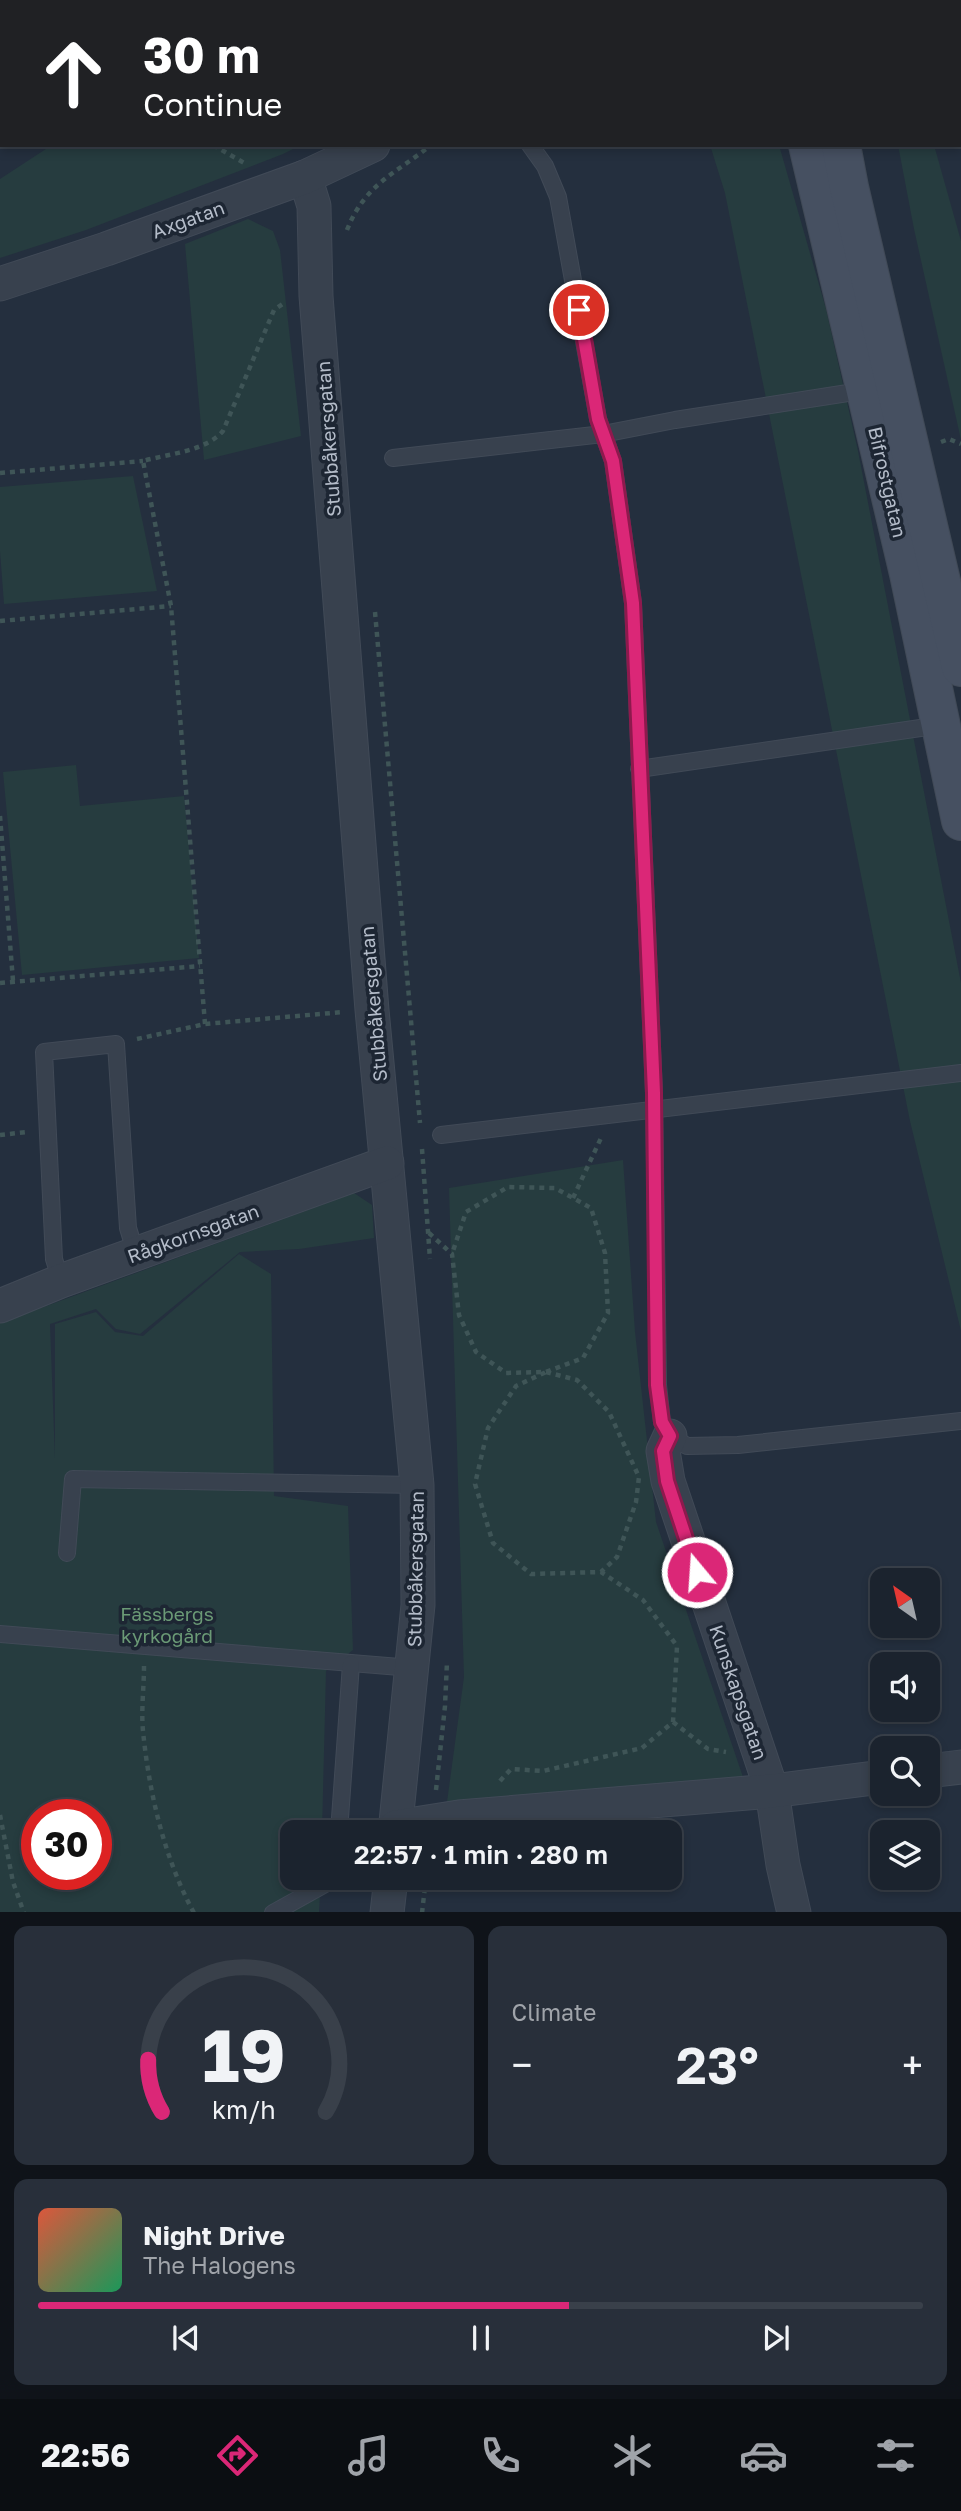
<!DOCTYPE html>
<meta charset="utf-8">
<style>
body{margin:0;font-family:"Golos Text",sans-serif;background:#282f3a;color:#f1f3f6;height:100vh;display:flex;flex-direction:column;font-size:26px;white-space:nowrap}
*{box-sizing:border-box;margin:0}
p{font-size:23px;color:#a0a4aa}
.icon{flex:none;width:38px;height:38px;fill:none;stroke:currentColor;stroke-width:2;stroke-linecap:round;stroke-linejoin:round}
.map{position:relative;height:1912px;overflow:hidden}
.panel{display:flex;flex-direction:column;gap:14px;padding:14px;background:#0f1319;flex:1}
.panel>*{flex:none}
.guide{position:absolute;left:0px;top:0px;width:962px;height:147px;box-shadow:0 4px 10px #0003,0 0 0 2px #39404a;background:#202124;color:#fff;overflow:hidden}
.needle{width:46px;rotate:326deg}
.tools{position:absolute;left:870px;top:1568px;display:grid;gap:14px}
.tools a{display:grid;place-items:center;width:70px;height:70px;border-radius:14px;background:#1b232e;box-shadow:0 4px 10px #0003,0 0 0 2px #39404a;font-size:35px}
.speed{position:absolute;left:21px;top:1799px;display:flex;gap:14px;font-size:35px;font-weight:700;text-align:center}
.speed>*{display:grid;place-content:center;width:91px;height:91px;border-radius:50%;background:#1b232e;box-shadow:0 4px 10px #0003,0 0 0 2px #39404a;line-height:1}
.speed .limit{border:10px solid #d22;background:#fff;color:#111}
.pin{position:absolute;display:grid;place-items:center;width:60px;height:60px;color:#fff;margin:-30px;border:4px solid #fff;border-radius:50%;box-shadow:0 2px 7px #0007}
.me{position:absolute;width:77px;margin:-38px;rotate:342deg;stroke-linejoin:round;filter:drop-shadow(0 0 5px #0008)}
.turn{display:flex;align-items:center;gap:24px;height:147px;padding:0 28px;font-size:32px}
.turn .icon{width:91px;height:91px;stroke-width:2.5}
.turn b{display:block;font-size:49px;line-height:60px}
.big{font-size:52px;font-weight:600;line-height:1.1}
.panel .card{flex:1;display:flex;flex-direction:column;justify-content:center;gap:10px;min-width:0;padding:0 24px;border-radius:14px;background:#282f3a}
.panel .dial{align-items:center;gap:0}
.dial svg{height:182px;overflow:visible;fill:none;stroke:#39404a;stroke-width:7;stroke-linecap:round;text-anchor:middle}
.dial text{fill:#f1f3f6;stroke:none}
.song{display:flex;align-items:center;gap:21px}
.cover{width:84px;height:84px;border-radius:10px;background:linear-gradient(135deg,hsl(10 70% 55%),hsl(150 70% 35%))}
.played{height:7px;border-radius:4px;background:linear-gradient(90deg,#db2777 60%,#39404a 60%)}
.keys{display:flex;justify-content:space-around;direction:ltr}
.heat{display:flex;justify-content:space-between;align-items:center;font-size:38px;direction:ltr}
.panel .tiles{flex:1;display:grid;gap:14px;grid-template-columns:1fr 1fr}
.card:last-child{grid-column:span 2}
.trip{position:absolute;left:280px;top:1820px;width:402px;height:70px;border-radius:14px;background:#1b232e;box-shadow:0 4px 10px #0003,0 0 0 2px #39404a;font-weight:600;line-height:70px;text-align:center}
.menu{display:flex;height:112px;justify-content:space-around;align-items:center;background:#0b0e12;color:#a0a4aa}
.menu .icon{width:49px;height:49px}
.menu .on{color:#db2777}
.menu b{font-size:32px;color:#f1f3f6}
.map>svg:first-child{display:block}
.green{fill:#263c3f;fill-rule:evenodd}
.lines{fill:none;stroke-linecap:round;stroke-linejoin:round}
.lane-casing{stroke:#414a57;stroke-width:18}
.street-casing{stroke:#414a57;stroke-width:35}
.secondary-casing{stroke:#414a57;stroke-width:40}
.path{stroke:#3f5557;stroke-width:4.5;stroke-dasharray:5 5;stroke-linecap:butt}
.lane{stroke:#38414e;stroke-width:16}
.street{stroke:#38414e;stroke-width:33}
.secondary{stroke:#465061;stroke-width:38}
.route-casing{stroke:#8e194d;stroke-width:18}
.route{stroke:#db2777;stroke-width:12}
.labels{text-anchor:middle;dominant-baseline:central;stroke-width:7;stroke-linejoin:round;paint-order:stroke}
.street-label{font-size:19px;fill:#b4bcc9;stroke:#1d2633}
.park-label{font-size:19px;fill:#6b9a76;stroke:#1d2633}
</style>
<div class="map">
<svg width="961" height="1913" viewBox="0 0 961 1913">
<rect width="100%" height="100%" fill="#242f3e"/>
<g class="green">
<polygon points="52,145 301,145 283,154 86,230 0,258 0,179"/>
<polygon points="710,145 779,145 826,309 858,451 961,983 961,1331 910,1121 725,193"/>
<polygon points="898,145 934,145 961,241 961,440 914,229"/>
<polygon points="248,219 273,231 280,250 301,436 204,460 185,244"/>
<polygon points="133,476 157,591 4,604 0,551 0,487"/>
<polygon points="76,765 80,806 184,796 199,958 22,975 3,772"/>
<polygon points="623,1160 635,1332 656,1522 743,1777 447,1802 464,1677 449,1188"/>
<path d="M 354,1193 L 372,1205 L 374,1238 L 299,1249 L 240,1252 L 140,1334 L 116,1329 L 96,1309 L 50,1324 L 55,1459 L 55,1324 L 96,1312 L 115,1332 L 143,1336 L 239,1254 L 271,1274 L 274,1496 L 348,1506 L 353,1650 L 326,1671 L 322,1832 L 292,1832 L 292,1878 L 321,1878 L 319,1912 L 0,1913 L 0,1323 ZM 37,1815 L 96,1815 L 96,1874 L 37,1874 Z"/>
</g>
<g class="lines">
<g class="lane-casing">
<g id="lane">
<polyline points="802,0 803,2"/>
<polyline points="0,90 2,91"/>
<polyline points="530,145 545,166 558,197 598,419 613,461 633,603 654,1093 658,1385 662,1422 670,1436 687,1446 738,1445 961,1421"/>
<polyline points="393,458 603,434 675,420 867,390"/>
<polyline points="639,769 941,725"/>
<polyline points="441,1135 961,1073"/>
<polyline points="61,1281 54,1259 44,1052 116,1044 128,1228 136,1254"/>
<polyline points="67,1553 73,1479 417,1485"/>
<polyline points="0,1634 412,1668"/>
<polyline points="339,1832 351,1664"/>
<polyline points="273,1913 336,1878"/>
</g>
</g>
<g class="street-casing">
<g id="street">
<polyline points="496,2 497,0"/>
<polyline points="305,177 314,206 316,296 372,1010 417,1485 418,1605 395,1832"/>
<polyline points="0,284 106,249 305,177 373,145"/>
<polyline points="0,1306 61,1281 387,1163"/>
<polyline points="670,1436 663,1451 668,1481 772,1791 783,1865 794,1913"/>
<polyline points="928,1771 961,1767"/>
<polyline points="396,1827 459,1817 772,1791 882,1777"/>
<polyline points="387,1913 391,1878"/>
</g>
</g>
<g class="secondary-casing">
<g id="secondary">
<polyline points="774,0 775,2"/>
<polyline points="830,0 830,2"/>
<polyline points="808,145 909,574 961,821"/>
<polyline points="841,145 849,187 961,667"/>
</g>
</g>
<g class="path">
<polyline points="533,2 534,0"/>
<polyline points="213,145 246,164"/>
<path d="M 347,230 C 365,184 395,174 431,145"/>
<polyline points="941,442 949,439 961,444"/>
<polyline points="0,473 143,461"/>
<polyline points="375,612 420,1123"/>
<polyline points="0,621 171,606"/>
<polyline points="0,816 13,981"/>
<polyline points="0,983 200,966"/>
<path d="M 205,1024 L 171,606 L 143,461 C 168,454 206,451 223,431 L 274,310 L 284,303"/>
<polyline points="137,1039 205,1024 343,1012"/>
<polyline points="0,1135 27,1132"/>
<polyline points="422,1149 430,1259"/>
<polyline points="573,1198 601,1138"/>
<polyline points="429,1233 452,1254 459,1315 476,1352 506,1373 546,1372 583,1358 608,1313 605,1253 591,1208 555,1188 508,1187 466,1212 452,1254"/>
<polygon points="546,1372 577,1380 609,1412 639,1477 636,1502 617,1557 601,1572 531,1574 493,1543 475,1484 488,1428 516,1386"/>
<path d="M 144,1666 C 144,1687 141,1710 143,1731 C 149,1792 164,1858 194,1913"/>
<polyline points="673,1722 708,1749 726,1752"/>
<polyline points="500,1781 511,1769 543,1771 642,1748 673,1722 677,1646 643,1600 601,1572"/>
<polyline points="436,1790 445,1706 447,1662"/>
<polyline points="0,1815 13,1882 24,1913"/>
<polyline points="422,1913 426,1878"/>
</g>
<use href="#lane" class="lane"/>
<use href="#street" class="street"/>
<use href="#secondary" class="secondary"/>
</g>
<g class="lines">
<g class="route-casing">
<polyline id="route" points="579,310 598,419 613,461 633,603 654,1093 657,1385 662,1422 670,1436 663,1451 667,1481 697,1572"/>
</g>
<use href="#route" class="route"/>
</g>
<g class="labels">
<g class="street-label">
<text transform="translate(188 219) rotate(-20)">Axgatan</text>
<text transform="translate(328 439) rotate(-94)">Stubbåkersgatan</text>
<text transform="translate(888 482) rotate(77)">Bifrostgatan</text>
<text transform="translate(373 1004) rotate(-95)">Stubbåkersgatan</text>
<text transform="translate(193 1233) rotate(-20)">Rågkornsgatan</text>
<text transform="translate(415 1569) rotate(-89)">Stubbåkersgatan</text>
<text transform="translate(739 1692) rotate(71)">Kunskapsgatan</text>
</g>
<g class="park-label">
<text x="167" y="1613">Fässbergs<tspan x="167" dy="22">kyrkogård</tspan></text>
</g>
</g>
</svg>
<div class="tools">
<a><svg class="needle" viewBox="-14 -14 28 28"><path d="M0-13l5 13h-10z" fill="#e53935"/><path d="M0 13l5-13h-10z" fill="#a0a4aa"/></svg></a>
<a><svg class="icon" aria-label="sound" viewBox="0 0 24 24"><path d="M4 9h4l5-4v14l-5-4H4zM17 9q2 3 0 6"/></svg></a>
<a><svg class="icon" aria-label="search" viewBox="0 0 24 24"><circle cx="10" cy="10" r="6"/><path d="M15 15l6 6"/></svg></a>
<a><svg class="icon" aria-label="layers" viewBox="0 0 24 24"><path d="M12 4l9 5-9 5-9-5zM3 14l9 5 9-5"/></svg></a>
</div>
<div class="speed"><div class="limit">30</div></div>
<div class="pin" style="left:579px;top:310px;background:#d93025"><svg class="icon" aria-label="arrive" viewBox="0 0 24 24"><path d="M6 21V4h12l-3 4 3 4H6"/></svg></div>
<svg class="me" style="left:697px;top:1572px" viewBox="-20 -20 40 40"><circle r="17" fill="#db2777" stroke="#fff" stroke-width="3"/><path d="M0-11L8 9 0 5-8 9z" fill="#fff"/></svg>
<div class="trip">22:57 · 1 min · 280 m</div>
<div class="guide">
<div class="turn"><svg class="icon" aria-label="ahead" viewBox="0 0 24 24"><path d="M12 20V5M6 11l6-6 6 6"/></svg><div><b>30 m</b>Continue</div></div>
</div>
</div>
<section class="panel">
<div class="tiles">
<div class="card dial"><svg viewBox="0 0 100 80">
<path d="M14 69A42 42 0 1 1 86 69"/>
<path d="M14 69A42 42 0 0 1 8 46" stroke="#db2777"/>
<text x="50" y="56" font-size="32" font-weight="700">19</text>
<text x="50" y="72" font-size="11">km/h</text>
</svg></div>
<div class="card"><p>Climate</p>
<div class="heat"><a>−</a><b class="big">23°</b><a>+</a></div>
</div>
<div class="card">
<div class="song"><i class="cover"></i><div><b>Night Drive</b><p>The Halogens</p></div></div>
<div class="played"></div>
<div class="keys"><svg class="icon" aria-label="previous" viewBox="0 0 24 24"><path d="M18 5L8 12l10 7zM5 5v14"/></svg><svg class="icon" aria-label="pause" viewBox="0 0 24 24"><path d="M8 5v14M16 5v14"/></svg><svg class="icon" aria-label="next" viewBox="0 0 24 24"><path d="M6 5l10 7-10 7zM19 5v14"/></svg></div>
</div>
</div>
</section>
<nav class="menu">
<b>22:56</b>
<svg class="icon on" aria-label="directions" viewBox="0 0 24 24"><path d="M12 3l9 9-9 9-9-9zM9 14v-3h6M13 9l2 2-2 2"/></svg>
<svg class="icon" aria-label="music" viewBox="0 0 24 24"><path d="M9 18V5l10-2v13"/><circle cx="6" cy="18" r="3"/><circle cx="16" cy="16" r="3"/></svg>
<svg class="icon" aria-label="phone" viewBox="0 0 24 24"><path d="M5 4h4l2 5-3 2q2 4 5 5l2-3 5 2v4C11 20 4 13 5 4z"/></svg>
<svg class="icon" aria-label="climate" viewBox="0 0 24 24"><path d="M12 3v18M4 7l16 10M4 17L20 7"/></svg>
<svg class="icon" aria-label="car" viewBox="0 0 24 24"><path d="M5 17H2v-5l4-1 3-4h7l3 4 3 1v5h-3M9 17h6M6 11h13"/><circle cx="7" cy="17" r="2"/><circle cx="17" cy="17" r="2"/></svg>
<svg class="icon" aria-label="filters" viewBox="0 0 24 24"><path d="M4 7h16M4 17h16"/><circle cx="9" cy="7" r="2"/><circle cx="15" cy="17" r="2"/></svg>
</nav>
